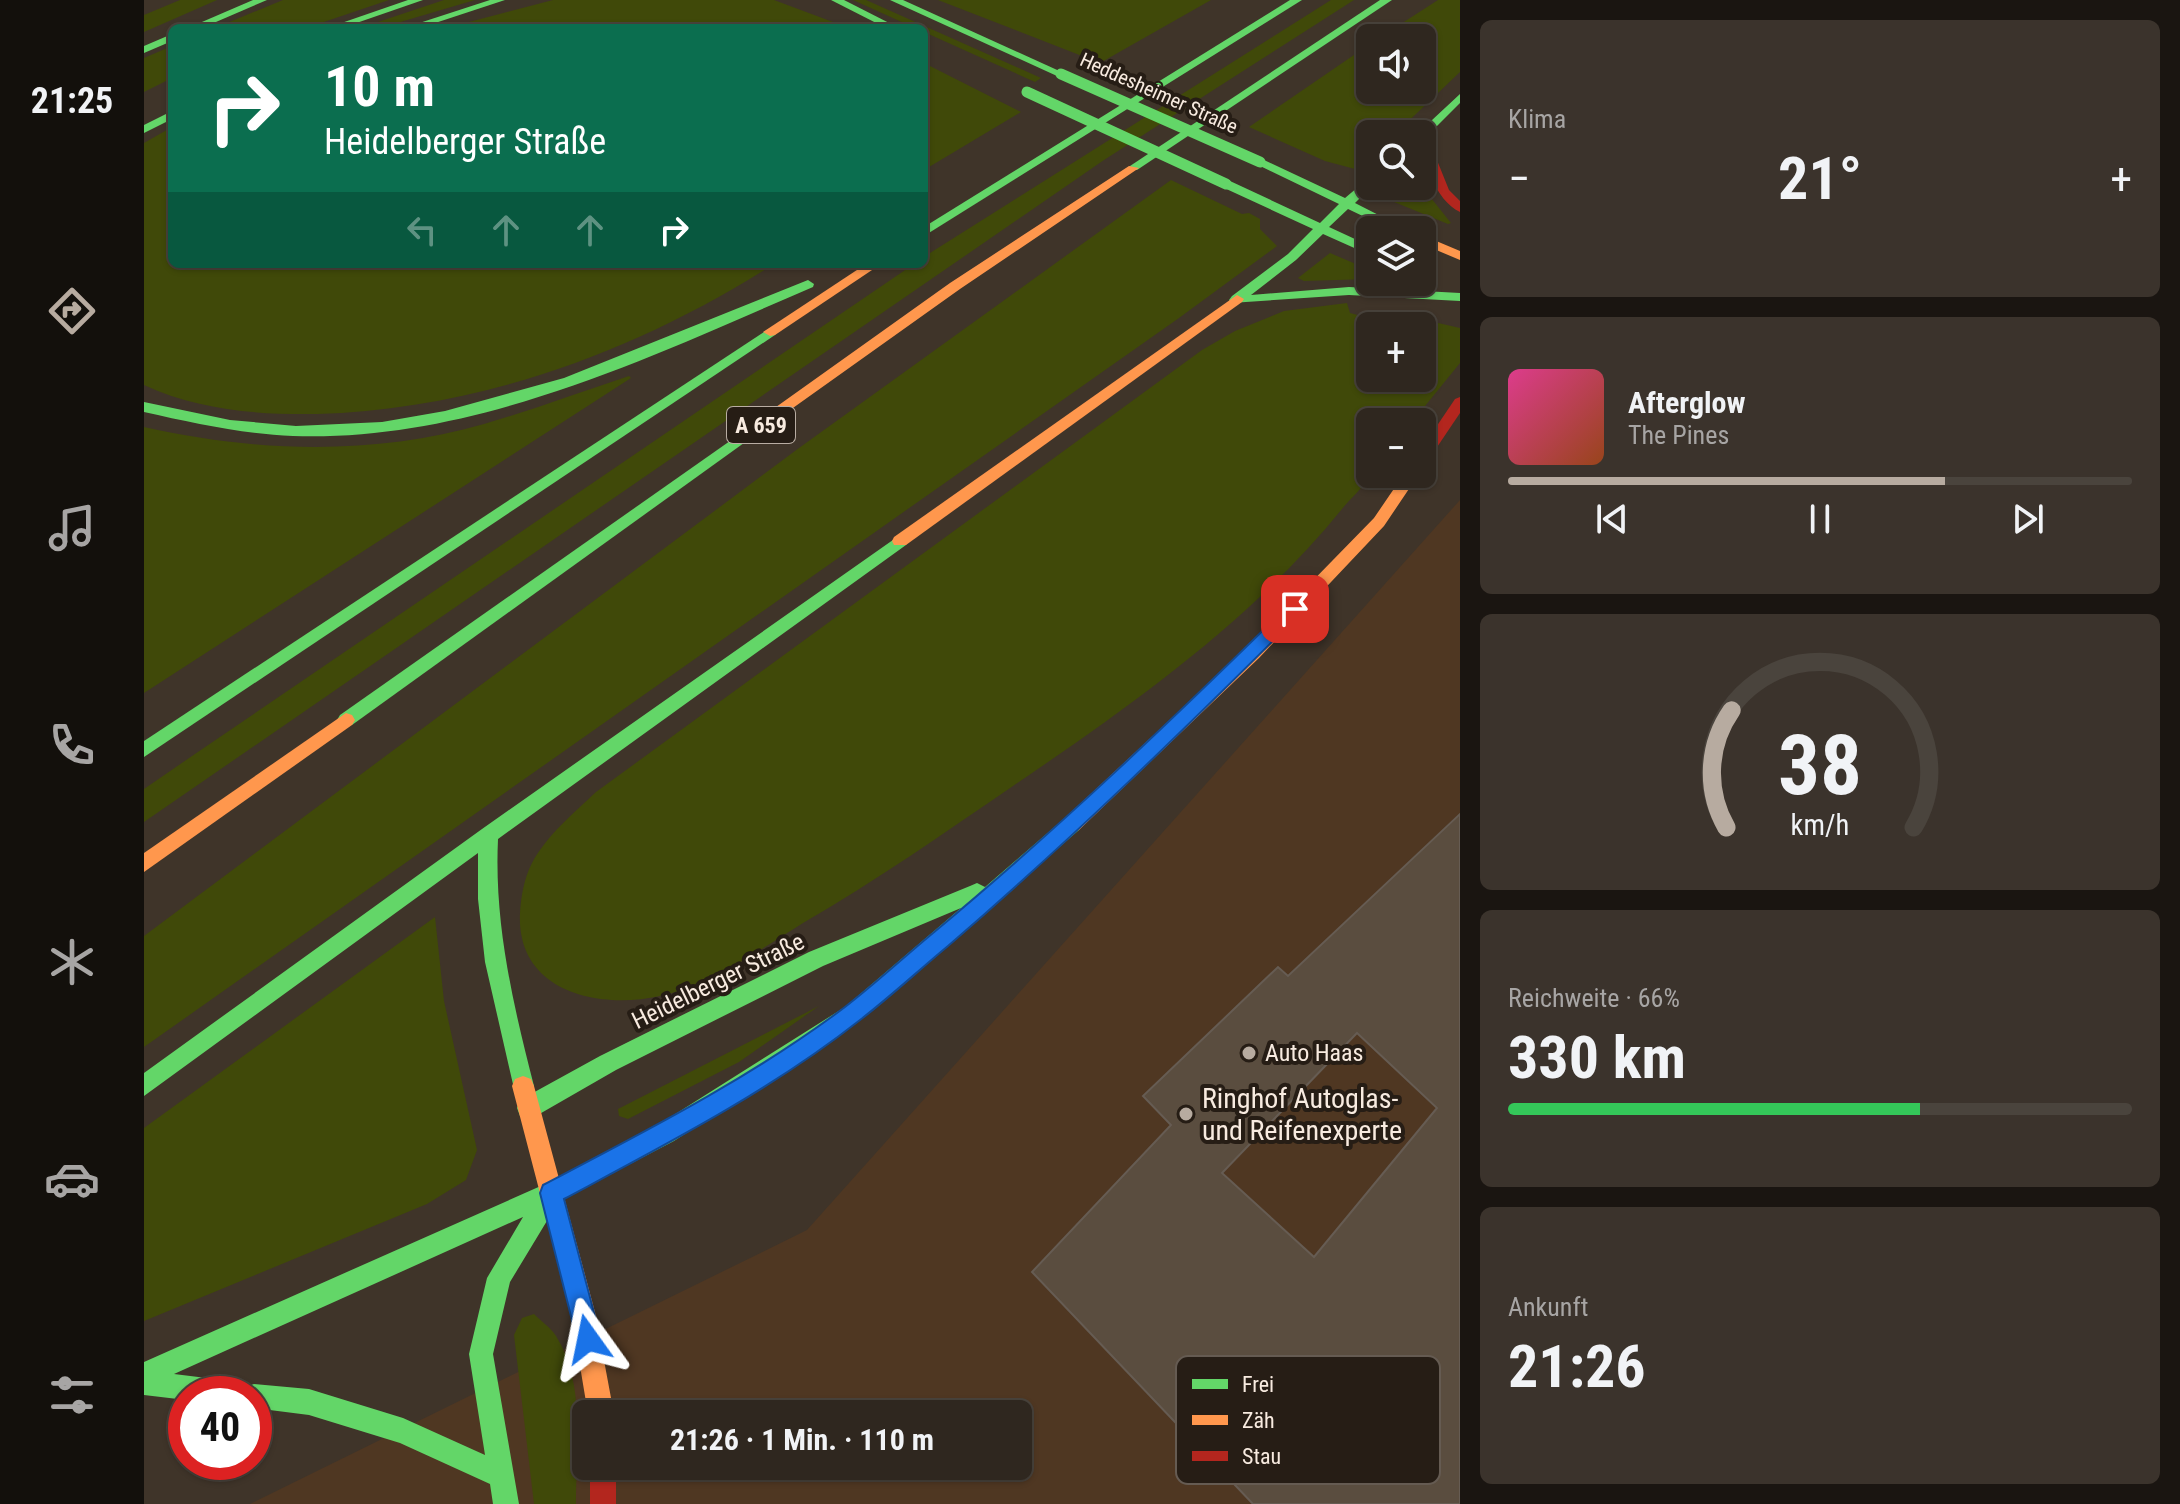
<!DOCTYPE html>
<html lang="de">
<meta charset="utf-8">
<style>
body{margin:0;font-family:"Roboto Condensed",sans-serif;background:#3b332c;color:#f1f3f6;height:100vh;display:flex;flex-direction:column;font-size:30px;white-space:nowrap}
*{box-sizing:border-box;margin:0}
p{font-size:26px;color:#a7a5a4}
.icon{flex:none;width:44px;height:44px;fill:none;stroke:currentColor;stroke-width:2;stroke-linecap:round;stroke-linejoin:round}
.map{position:relative;flex:1;overflow:hidden}
.sheet{display:flex;flex-direction:column;gap:20px;padding:20px;background:#1a1511;width:720px}
.sheet>*{flex:none}
.guide{position:absolute;left:24px;top:24px;width:760px;height:244px;border-radius:12px;box-shadow:0 2px 6px #0004,0 0 0 2px #4a443d;background:#0b6e4f;color:#fff;overflow:hidden}
.tools{position:absolute;left:1212px;top:24px;display:grid;gap:16px}
.tools a{display:grid;place-items:center;width:80px;height:80px;border-radius:12px;background:#2f271f;box-shadow:0 2px 6px #0004,0 0 0 2px #4a443d;font-size:40px}
.speed{position:absolute;left:24px;top:1376px;display:flex;gap:16px;font-size:40px;font-weight:700;text-align:center}
.speed>*{display:grid;place-content:center;width:104px;height:104px;border-radius:50%;background:#2f271f;box-shadow:0 2px 6px #0004,0 0 0 2px #4a443d;line-height:1}
.speed .limit{border:12px solid #d22;background:#fff;color:#111}
.pin{position:absolute;display:grid;place-items:center;width:68px;height:68px;color:#fff;margin:-34px;border-radius:16px;box-shadow:0 4px 12px #0006}
.me{position:absolute;width:88px;margin:-44px;rotate:348deg;stroke-linejoin:round;filter:drop-shadow(0 0 6px #0008)}
.turn{display:flex;align-items:center;gap:28px;height:168px;padding:0 24px;font-size:36px}
.turn .icon{width:104px;height:104px;stroke-width:2.5}
.turn b{display:block;font-size:56px;line-height:68px}
.lanes{display:flex;align-items:center;height:76px;padding:0 24px;background:#0003;justify-content:center;gap:40px;direction:ltr}
.lanes .off{opacity:.35}
.big{font-size:60px;font-weight:700;line-height:1.1}
.sheet .widget{flex:1;display:flex;flex-direction:column;justify-content:center;gap:12px;min-width:0;padding:0 28px;border-radius:12px;background:#3b332c}
.sheet .dial{align-items:center;gap:0}
.dial svg{height:208px;overflow:visible;fill:none;stroke:#4a443d;stroke-width:7;stroke-linecap:round;text-anchor:middle}
.dial text{fill:#f1f3f6;stroke:none}
.song{display:flex;align-items:center;gap:24px}
.cover{width:96px;height:96px;border-radius:12px;background:linear-gradient(135deg,hsl(330 70% 55%),hsl(20 70% 35%))}
.played{height:8px;border-radius:4px;background:linear-gradient(90deg,#b7aba0 70%,#4a443d 70%)}
.keys{display:flex;justify-content:space-around;direction:ltr}
.heat{display:flex;justify-content:space-between;align-items:center;font-size:44px;direction:ltr}
.charge{height:12px;border-radius:6px;background:linear-gradient(90deg,#34c759 66%,#4a443d 0)}
.trip{position:absolute;left:428px;top:1400px;width:460px;height:80px;border-radius:12px;background:#2f271f;box-shadow:0 2px 6px #0004,0 0 0 2px #4a443d;font-weight:700;line-height:80px;text-align:center}
main{display:flex;flex:1;min-height:0}
.menu{display:flex;flex-direction:column;width:144px;justify-content:space-around;align-items:center;background:#13100c;color:#a7a5a4}
.menu .icon{width:56px;height:56px}
.menu .active{color:#b7aba0}
.menu b{font-size:36px;color:#f1f3f6}
.map>svg:first-child{display:block}
.built{fill:#4f3722;fill-rule:evenodd}
.green{fill:#404909;fill-rule:evenodd}
.building{fill:#5a4d3f;stroke:#665c53;stroke-width:2;fill-rule:evenodd}
.lines{fill:none;stroke-linecap:round;stroke-linejoin:round}
.fast{fill:#63d668;fill-rule:evenodd}
.slow{fill:#ff974d;fill-rule:evenodd}
.jam{fill:#b3261e;fill-rule:evenodd}
.fast-bridge{stroke:#63d668;stroke-width:11}
.route{fill:#1a73e8;stroke:#114b97;stroke-width:2}
.poi-dot{fill:#b7aba0;stroke:#261d15;stroke-width:3}
.labels{text-anchor:middle;dominant-baseline:central;stroke-width:8;stroke-linejoin:round;paint-order:stroke}
.far-street-label{font-size:20px;fill:#f8ebe0;stroke:#261d15}
.shield{fill:#261d15;stroke:#b9ada3;stroke-width:2}
.shield-label{font-size:22px;font-weight:bold;fill:#f8ebe0}
.street-label{font-size:24px;fill:#f8ebe0;stroke:#261d15}
.poi-label{font-size:24px;fill:#f8ebe0;stroke:#261d15;text-anchor:start}
.near-poi-label{font-size:28px;fill:#f8ebe0;stroke:#261d15;text-anchor:start}
.key{fill:#261d15;stroke:#655b52;stroke-width:2}
.key-label{font-size:22px;fill:#f8ebe0}
</style>
<main>
<nav class="menu">
<b>21:25</b>
<svg class="icon active" aria-label="directions" viewBox="0 0 24 24"><path d="M12 3l9 9-9 9-9-9zM9 14v-3h6M13 9l2 2-2 2"/></svg>
<svg class="icon" aria-label="music" viewBox="0 0 24 24"><path d="M9 18V5l10-2v13"/><circle cx="6" cy="18" r="3"/><circle cx="16" cy="16" r="3"/></svg>
<svg class="icon" aria-label="phone" viewBox="0 0 24 24"><path d="M5 4h4l2 5-3 2q2 4 5 5l2-3 5 2v4C11 20 4 13 5 4z"/></svg>
<svg class="icon" aria-label="climate" viewBox="0 0 24 24"><path d="M12 3v18M4 7l16 10M4 17L20 7"/></svg>
<svg class="icon" aria-label="car" viewBox="0 0 24 24"><path d="M5 17H2v-5l4-1 3-4h7l3 4 3 1v5h-3M9 17h6M6 11h13"/><circle cx="7" cy="17" r="2"/><circle cx="17" cy="17" r="2"/></svg>
<svg class="icon" aria-label="filters" viewBox="0 0 24 24"><path d="M4 7h16M4 17h16"/><circle cx="9" cy="7" r="2"/><circle cx="15" cy="17" r="2"/></svg>
</nav>
<div class="map">
<svg width="1316" height="1504" viewBox="0 0 1316 1504">
<rect width="100%" height="100%" fill="#3f3429"/>
<path class="built" d="M 1316,500 L 1316,1504 L 106,1504 L 663,1230 ZM 442,1414 L 874,1414 L 874,1466 L 442,1466 Z"/>
<g class="green">
<polygon points="36,0 73,0 0,32 0,15"/>
<polygon points="139,0 245,0 162,28 71,28"/>
<polygon points="300,0 331,0 236,28 216,28"/>
<polygon points="409,0 630,0 705,28 302,28"/>
<polygon points="709,0 722,0 897,78 891,82 780,32 780,28 771,28"/>
<polygon points="794,0 1067,0 956,63"/>
<polygon points="1187,0 1210,0 960,160 0,822 0,789 48,756 770,264 780,264 780,257 786,253"/>
<polygon points="1294,0 1316,0 1316,72 1251,134 1226,134 1226,156 1211,169 1181,161 1105,127 1226,44 1226,90 1278,90 1278,38 1235,38"/>
<polygon points="28,46 28,78 0,92 0,58"/>
<polygon points="780,63 877,112 780,170"/>
<path d="M 28,127 L 28,264 L 630,264 C 492,352 336,409 173,414 C 115,415 53,410 0,385 L 0,143 Z"/>
<polygon points="1027,180 1098,214 1105,213 1116,219 1116,229 1133,246 1035,318 0,1047 0,936 655,448"/>
<polygon points="1245,189 1283,193 1307,223 1304,224 1238,197"/>
<polygon points="1186,253 1226,270 1226,279 1160,281 1154,278"/>
<path d="M 1203,303 L 1206,313 L 1232,320 L 1232,315 L 1281,320 L 1316,328 L 1316,363 L 1268,422 L 1226,422 C 1226,436 1231,460 1226,474 C 1222,485 1206,499 1198,509 C 1107,621 988,705 869,786 C 800,833 732,881 659,923 C 617,949 565,986 516,996 C 453,1010 372,991 376,913 C 377,897 380,878 388,863 C 403,835 429,814 452,792 L 1058,350 L 1091,331 L 1140,311 ZM 1226,326 L 1278,326 L 1278,378 L 1226,378 Z"/>
<path d="M 485,376 L 487,378 L 0,693 L 0,427 C 111,452 229,456 340,424 C 388,410 437,392 485,376 Z"/>
<polygon points="291,917 300,1001 333,1150 322,1180 283,1204 0,1321 0,1128"/>
<polygon points="675,1006 595,1062 484,1119 475,1116 474,1109"/>
<path d="M 390,1314 C 397,1321 407,1328 412,1336 C 442,1383 432,1451 432,1504 L 390,1504 L 370,1335 L 378,1318 Z"/>
</g>
<path class="building" d="M 1316,814 L 1316,1504 L 1109,1504 L 888,1272 L 1027,1125 L 999,1096 L 1134,967 L 1144,976 ZM 1213,1033 L 1293,1108 L 1170,1257 L 1078,1173 Z"/>
<g class="lines">
<g class="fast">
<polygon points="109,0 123,0 58,28 44,28"/>
<polygon points="264,0 279,0 198,28 183,28"/>
<polygon points="346,0 361,0 276,28 260,28"/>
<polygon points="687,0 700,0 755,28 742,28"/>
<polygon points="746,0 759,0 922,74 913,76"/>
<polygon points="1146,0 1158,0 780,236 780,227"/>
<polygon points="1236,0 1248,0 993,170 983,168"/>
<polygon points="28,34 28,41 0,53 0,46"/>
<polygon points="1316,94 1316,103 1282,137 1278,138 1278,134 1273,134"/>
<polygon points="28,111 28,119 0,133 0,125"/>
<polygon points="1112,160 1120,160 1201,198 1226,177 1228,186 1211,203 1264,230 1248,230 1204,209 1185,227 1226,246 1226,255 1179,234 1152,260 1107,295 1205,287 1316,293 1316,301 1205,295 1087,303 1085,300 1088,296 1144,254 1169,229 1078,187 1078,181 1086,181 1176,223 1195,204 1112,164"/>
<path d="M 664,280 L 670,284 L 669,287 C 506,357 331,442 149,436 C 99,434 49,423 0,412 L 0,402 L 86,420 L 152,426 L 238,422 L 301,411 L 420,378 Z"/>
<polygon points="626,328 633,332 631,335 0,757 0,741"/>
<polygon points="613,422 618,424 618,430 208,725 196,725 193,720 196,715"/>
<path d="M 756,535 L 762,537 L 764,541 L 762,545 L 354,839 C 350,924 369,1004 390,1086 L 387,1093 L 379,1096 L 371,1093 L 341,962 L 334,899 L 334,853 L 0,1096 L 0,1073 L 338,829 Z"/>
<path d="M 928,816 L 935,818 L 937,824 L 935,830 L 715,1021 L 530,1141 L 415,1201 L 366,1282 L 349,1354 L 375,1504 L 349,1504 L 346,1484 L 256,1443 L 165,1415 L 110,1408 L 110,1394 L 42,1394 L 42,1400 L 0,1395 L 0,1362 L 399,1185 L 514,1125 L 701,1007 L 817,908 L 679,966 L 472,1070 L 392,1116 L 384,1119 L 376,1116 L 373,1108 L 376,1100 L 456,1056 L 665,952 L 826,886 L 833,883 L 841,887 L 921,818 ZM 379,1217 L 343,1278 L 325,1354 L 341,1455 L 259,1418 L 165,1389 L 110,1384 L 104,1386 L 95,1382 L 30,1374 Z"/>
</g>
<g class="slow">
<polygon points="985,166 995,168 816,289 618,430 608,430 608,424 806,283"/>
<polygon points="1278,235 1316,251 1316,260 1278,244"/>
<polygon points="722,264 737,264 631,335 626,336 619,332"/>
<polygon points="1093,295 1100,299 1098,302 762,545 750,545 748,541 750,537"/>
<polygon points="1260,474 1275,474 1240,526 1115,658 935,830 928,832 921,830 919,824 921,818 1103,648 1230,518"/>
<polygon points="202,713 208,715 211,720 208,725 0,872 0,853"/>
<polygon points="379,1076 387,1079 390,1086 451,1312 470,1414 444,1414 427,1312 368,1086 371,1079"/>
</g>
<g class="jam">
<path d="M 1278,135 L 1284,138 L 1305,190 L 1316,201 L 1316,212 C 1291,200 1278,160 1278,135 Z"/>
<polygon points="1316,397 1316,413 1283,462 1278,464 1278,448 1311,399"/>
<rect x="446" y="1466" width="26" height="38"/>
</g>
<g class="fast-bridge">
<polyline points="917,74 1116,162"/>
<polyline points="883,92 1082,184"/>
</g>
</g>
<path class="route" d="M 1151,603 L 1157,605 L 1160,609 L 1157,613 C 1042,728 927,840 804,946 C 775,970 746,997 716,1020 C 626,1091 521,1145 420,1199 L 457,1339 L 453,1348 L 444,1351 L 435,1348 L 396,1193 L 399,1185 C 502,1131 608,1077 701,1007 C 732,983 760,957 789,933 C 914,829 1030,718 1145,605 Z"/>
<g class="poi-dot">
<circle cx="1105" cy="1053" r="8"/>
<circle cx="1042" cy="1114" r="8"/>
</g>
<g class="labels">
<g class="far-street-label">
<text transform="translate(1015 93) rotate(24)">Heddesheimer Straße</text>
</g>
<rect class="shield" x="583" y="407" width="68" height="36" rx="6"/>
<g class="shield-label">
<text x="617" y="425">A 659</text>
</g>
<g class="street-label">
<text transform="translate(574 981) rotate(-26)">Heidelberger Straße</text>
</g>
<g class="poi-label">
<text x="1121" y="1053">Auto Haas</text>
</g>
<g class="near-poi-label">
<text x="1058" y="1098">Ringhof Autoglas-<tspan x="1058" dy="32">und Reifenexperte</tspan></text>
</g>
</g>
<rect x="1032" y="1356" width="264" height="128" rx="12" class="key"/>
<rect x="1048" y="1379" width="36" height="10" fill="#63d668"/>
<rect x="1048" y="1415" width="36" height="10" fill="#ff974d"/>
<rect x="1048" y="1451" width="36" height="10" fill="#b3261e"/>
<g class="key-label">
<text x="1098" y="1392">Frei</text>
<text x="1098" y="1428">Zäh</text>
<text x="1098" y="1464">Stau</text>
</g>
</svg>
<div class="tools">
<a><svg class="icon" aria-label="sound" viewBox="0 0 24 24"><path d="M4 9h4l5-4v14l-5-4H4zM17 9q2 3 0 6"/></svg></a>
<a><svg class="icon" aria-label="search" viewBox="0 0 24 24"><circle cx="10" cy="10" r="6"/><path d="M15 15l6 6"/></svg></a>
<a><svg class="icon" aria-label="layers" viewBox="0 0 24 24"><path d="M12 4l9 5-9 5-9-5zM3 14l9 5 9-5"/></svg></a>
<a>+</a>
<a>−</a>
</div>
<div class="speed"><div class="limit">40</div></div>
<div class="pin" style="left:1151px;top:609px;background:#d93025"><svg class="icon" aria-label="arrive" viewBox="0 0 24 24"><path d="M6 21V4h12l-3 4 3 4H6"/></svg></div>
<svg class="me" style="left:444px;top:1339px" viewBox="-20 -20 40 40"><path d="M0-17L14 15 0 8-14 15z" fill="#1a73e8" stroke="#fff" stroke-width="4"/></svg>
<div class="trip">21:26 · 1 Min. · 110 m</div>
<div class="guide">
<div class="turn"><svg class="icon" aria-label="right" viewBox="0 0 24 24"><path d="M7 20v-9h11M14 6l5 5-5 5"/></svg><div><b>10 m</b>Heidelberger Straße</div></div>
<div class="lanes"><svg class="icon off" aria-label="left" viewBox="0 0 24 24"><path d="M17 20v-9H6M10 6l-5 5 5 5"/></svg><svg class="icon off" aria-label="ahead" viewBox="0 0 24 24"><path d="M12 20V5M6 11l6-6 6 6"/></svg><svg class="icon off" aria-label="ahead" viewBox="0 0 24 24"><path d="M12 20V5M6 11l6-6 6 6"/></svg><svg class="icon" aria-label="right" viewBox="0 0 24 24"><path d="M7 20v-9h11M14 6l5 5-5 5"/></svg></div>
</div>
</div>
<section class="sheet">
<div class="widget"><p>Klima</p>
<div class="heat"><a>−</a><b class="big">21°</b><a>+</a></div>
</div>
<div class="widget">
<div class="song"><i class="cover"></i><div><b>Afterglow</b><p>The Pines</p></div></div>
<div class="played"></div>
<div class="keys"><svg class="icon" aria-label="previous" viewBox="0 0 24 24"><path d="M18 5L8 12l10 7zM5 5v14"/></svg><svg class="icon" aria-label="pause" viewBox="0 0 24 24"><path d="M8 5v14M16 5v14"/></svg><svg class="icon" aria-label="next" viewBox="0 0 24 24"><path d="M6 5l10 7-10 7zM19 5v14"/></svg></div>
</div>
<div class="widget dial"><svg viewBox="0 0 100 80">
<path d="M14 69A42 42 0 1 1 86 69"/>
<path d="M14 69A42 42 0 0 1 16 24" stroke="#b7aba0"/>
<text x="50" y="56" font-size="32" font-weight="700">38</text>
<text x="50" y="72" font-size="11">km/h</text>
</svg></div>
<div class="widget"><p>Reichweite · 66%</p><b class="big">330 km</b><div class="charge"></div></div>
<div class="widget"><p>Ankunft</p><b class="big">21:26</b></div>
</section>
</main>
